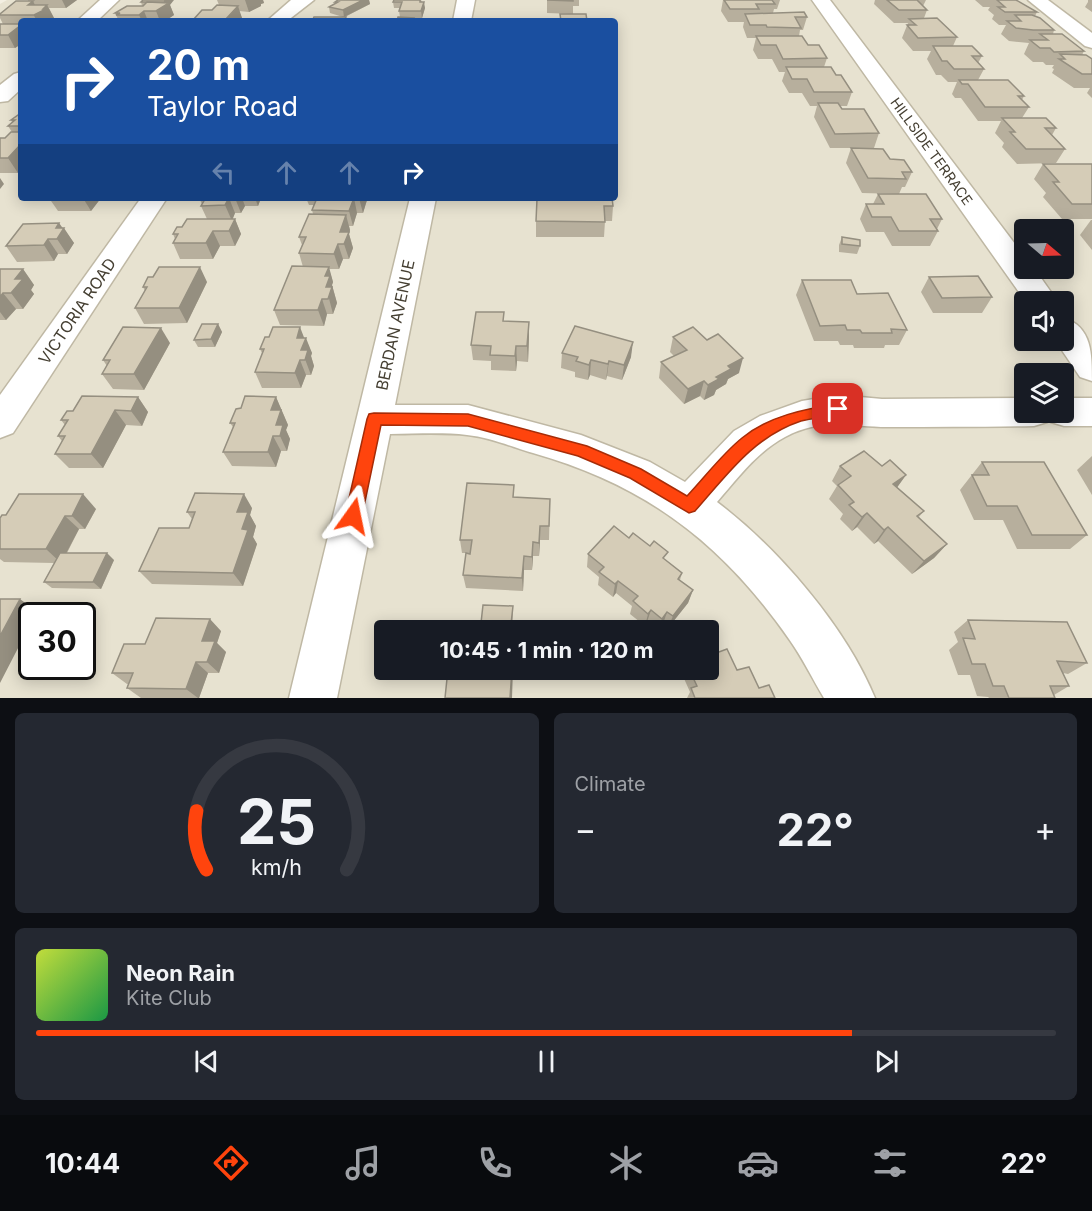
<!DOCTYPE html>
<meta charset="utf-8">
<style>
body{margin:0;font-family:Inter,sans-serif;background:#242831;color:#f1f3f6;height:100vh;display:flex;flex-direction:column;font-size:22px;white-space:nowrap}
*{box-sizing:border-box;margin:0}
p{font-size:20px;color:#9ea1a6}
.icon{flex:none;width:33px;height:33px;fill:none;stroke:currentColor;stroke-width:2;stroke-linecap:round;stroke-linejoin:round}
.map{position:relative;height:698px;overflow:hidden}
.panel{display:flex;flex-direction:column;gap:15px;padding:15px;background:#0d0f14;flex:1}
.panel>*{flex:none}
.top-card{position:absolute;left:18px;top:18px;width:600px;height:183px;border-radius:6px;box-shadow:0 3px 15px #0003;background:#1a4fa0;color:#fff;overflow:hidden}
.needle{width:39px;rotate:109deg}
.fabs{position:absolute;left:1014px;top:219px;display:grid;gap:12px}
.fabs a{display:grid;place-items:center;width:60px;height:60px;border-radius:6px;background:#171b24;box-shadow:0 3px 15px #0003;font-size:30px}
.speed{position:absolute;left:18px;top:602px;display:flex;gap:12px;font-size:30px;font-weight:700;text-align:center}
.speed>*{display:grid;place-content:center;width:78px;height:78px;border-radius:50%;background:#171b24;box-shadow:0 3px 15px #0003;line-height:1}
.speed .limit{border:3px solid #111;border-radius:9px;background:#fff;color:#111}
.pin{position:absolute;display:grid;place-items:center;width:51px;height:51px;color:#fff;margin:-26px;border-radius:12px;box-shadow:0 3px 9px #0006}
.me{position:absolute;width:66px;margin:-33px;rotate:12deg;stroke-linejoin:round;filter:drop-shadow(0 0 4px #0008)}
.turn{display:flex;align-items:center;gap:21px;height:126px;padding:0 30px;font-size:27px}
.turn .icon{width:78px;height:78px;stroke-width:2.5}
.turn b{display:block;font-size:42px;line-height:51px}
.lanes{display:flex;align-items:center;height:57px;padding:0 30px;background:#0003;justify-content:center;gap:30px;direction:ltr}
.lanes .off{opacity:.35}
.big{font-size:45px;font-weight:700;line-height:1.1}
.panel .tile{flex:1;display:flex;flex-direction:column;justify-content:center;gap:9px;min-width:0;padding:0 21px;border-radius:9px;background:#242831}
.panel .dial{align-items:center;gap:0}
.dial svg{height:156px;overflow:visible;fill:none;stroke:#363941;stroke-width:7;stroke-linecap:round;text-anchor:middle}
.dial text{fill:#f1f3f6;stroke:none}
.song{display:flex;align-items:center;gap:18px}
.cover{width:72px;height:72px;border-radius:9px;background:linear-gradient(135deg,hsl(70 70% 55%),hsl(140 70% 35%))}
.played{height:6px;border-radius:3px;background:linear-gradient(90deg,#ff440d 80%,#363941 80%)}
.keys{display:flex;justify-content:space-around;direction:ltr}
.heat{display:flex;justify-content:space-between;align-items:center;font-size:33px;direction:ltr}
.panel .tiles{flex:1;display:grid;gap:15px;grid-template-columns:1fr 1fr}
.tile:last-child{grid-column:span 2}
.trip{position:absolute;left:374px;top:620px;width:345px;height:60px;border-radius:6px;background:#171b24;box-shadow:0 3px 15px #0003;font-weight:700;line-height:60px;text-align:center}
.menu{display:flex;height:96px;justify-content:space-around;align-items:center;background:#090b0e;color:#9ea1a6}
.menu .icon{width:42px;height:42px}
.menu .selected{color:#ff440d}
.menu b{font-size:27px;color:#f1f3f6}
.map>svg:first-child{display:block}
.residential{fill:#e7e2d0;fill-rule:evenodd}
.lines{fill:none;stroke-linecap:round;stroke-linejoin:round}
.street-casing{stroke:#bfb8a4;stroke-width:3}
.street{fill:#fff;fill-rule:evenodd}
.wall{fill:#b7af9d}
.shaded-wall{fill:#958f80}
.building{fill:#d5ccb7;stroke:#958f80;stroke-width:1.5}
.route{fill:#ff440d;stroke:#a62c08;stroke-width:1.5}
.labels{text-anchor:middle;dominant-baseline:central;stroke-width:4.5;stroke-linejoin:round;paint-order:stroke}
.far-street-label{font-size:14px;fill:#453f32;stroke:#fff}
.street-label{font-size:16px;fill:#453f32;stroke:#fff}
</style>
<div class="map">
<svg width="1092" height="698" viewBox="0 0 1092 698">
<rect width="100%" height="100%" fill="#f3efe2"/>
<path class="residential" d="M 7,0 L 1092,0 L 1092,698 L 0,698 L 0,4 ZM 21,21 L 615,21 L 615,198 L 21,198 ZM 1024,230 L 1064,230 L 1064,268 L 1024,268 ZM 1024,302 L 1064,302 L 1064,340 L 1024,340 ZM 1024,374 L 1064,374 L 1064,412 L 1024,412 ZM 32,615 L 82,615 L 82,666 L 32,666 ZM 384,630 L 708,630 L 708,669 L 384,669 Z"/>
<g class="lines">
<g class="street-casing">
<g id="street">
<polygon points="100,0 119,0 97,21 77,21"/>
<polygon points="291,0 314,0 287,21 267,21"/>
<polygon points="457,0 475,0 471,21 453,21"/>
<polygon points="812,0 830,0 1024,256 1024,268 1034,268 1058,302 1026,302"/>
<polygon points="1028,0 1048,0 1092,33 1092,48 1085,46"/>
<polygon points="21,72 21,89 8,101 0,102 0,85 14,74"/>
<polygon points="141,198 167,198 13,433 0,438 0,395"/>
<path d="M 410,198 L 436,198 L 395,405 L 468,405 L 581,435 L 650,462 L 685,482 L 734,431 L 760,416 L 802,401 L 838,395 L 882,399 L 1024,398 L 1024,412 L 1064,412 L 1064,398 L 1092,398 L 1092,426 L 1064,426 L 1051,422 L 1049,418 L 1047,422 L 1034,426 C 985,427 937,427 888,427 C 850,427 822,417 785,437 C 757,452 738,478 717,502 C 778,548 846,627 875,698 L 824,698 C 812,678 802,657 789,639 C 722,543 646,485 533,453 C 512,447 489,437 467,435 C 442,432 415,434 390,434 L 337,698 L 289,698 Z"/>
<path d="M 1064,318 C 1092,327 1092,354 1092,381 L 1080,377 L 1055,340 L 1064,340 Z"/>
</g>
</g>
<use href="#street" class="street"/>
</g>
<g class="wall">
<polygon points="28,0 77,0 66,8 49,8 54,18 51,20 52,21 21,21 21,44 15,48 0,48 0,24 3,24 0,18 0,14 28,1"/>
<polygon points="143,0 170,5 174,15 165,21 119,21 115,13 142,6 141,2"/>
<polygon points="217,0 263,0 264,3 261,4 261,6 249,12 239,11 242,18 240,21 193,21 193,20 212,10 219,5"/>
<polygon points="338,0 369,0 370,4 345,17 346,17 347,21 312,21 343,17 330,13 329,7 336,4 335,2"/>
<polygon points="394,0 425,0 421,0 425,8 422,18 414,18 415,20 418,21 400,17 399,11 400,8 394,8 393,2"/>
<polygon points="547,0 579,0 579,6 573,6 573,14 547,13"/>
<polygon points="723,0 780,0 777,9 774,9 773,13 807,17 803,30 800,30 799,36 808,45 827,58 824,67 836,75 852,92 847,106 840,106 842,109 879,133 874,148 830,148 814,117 817,106 810,106 802,93 789,93 782,81 785,72 779,72 772,59 758,59 753,50 756,38 747,38 743,27 744,22 728,22 721,11"/>
<polygon points="875,0 926,0 923,6 927,10 924,18 957,37 953,46 982,56 978,63 984,69 978,80 1024,96 1022,100 1029,107 1022,118 1056,128 1052,135 1065,149 1056,163 1017,164 1002,147 1004,143 995,133 1001,121 978,121 961,98 955,98 952,94 957,82 948,82 941,75 936,75 927,59 931,51 913,51 902,38 908,23 894,23 874,4"/>
<polygon points="975,0 1016,0 1037,12 1035,16 1054,30 1053,34 1084,51 1082,55 1092,59 1092,98 1087,93 1090,88 1074,88 1052,73 1054,69 1052,68 1054,65 1046,65 1043,62 1033,62 1024,54 1029,43 1009,41 1001,34 1006,25 999,25 992,19 994,15 988,10 990,7 983,7"/>
<polygon points="1088,0 1092,0 1092,12 1085,7 1088,2"/>
<polygon points="21,113 21,169 18,173 0,173 0,138 5,138 12,132 8,126 12,122 11,120"/>
<polygon points="851,148 912,172 905,187 902,187 899,194 862,193 846,163"/>
<polygon points="1043,164 1092,164 1092,219 1062,219 1043,197 1046,193 1034,179"/>
<polygon points="878,194 942,219 937,229 938,231 930,246 892,246 884,232 866,232 860,219 866,204 873,204"/>
<polygon points="49,198 101,198 91,211 58,211"/>
<polygon points="199,198 261,198 258,206 245,206 241,213 235,213 232,219 235,219 241,234 235,246 220,246 213,259 180,259 173,243 175,239 173,234 182,227 207,219 201,206 202,204"/>
<polygon points="306,198 367,198 367,200 363,213 357,213 353,226 349,226 350,230 349,234 353,248 349,259 343,259 339,269 329,269 333,282 332,285 337,303 333,314 327,314 324,326 280,325 274,310 303,267 299,253 302,245 299,237 313,214 312,210 314,205 309,205"/>
<polygon points="542,199 613,206 612,221 605,221 604,237 536,237 536,221"/>
<polygon points="1091,220 1092,220 1092,250 1080,235"/>
<polygon points="59,223 74,243 67,254 58,254 54,261 17,262 6,246"/>
<polygon points="842,237 860,246 857,254 839,252 839,245"/>
<polygon points="0,269 23,269 34,285 31,290 34,294 23,309 16,309 6,320 0,320"/>
<polygon points="929,277 992,297 982,313 933,313 921,292"/>
<polygon points="802,280 857,294 907,330 899,345 885,345 884,348 854,348 853,345 840,345 838,341 814,341 796,295"/>
<polygon points="207,282 187,323 144,324 135,308 145,291 143,287"/>
<polygon points="504,321 529,322 529,337 528,362 517,361 516,371 491,370 491,361 473,360 471,345"/>
<polygon points="218,324 222,332 215,347 198,347 194,340"/>
<polygon points="673,337 739,373 728,379 726,384 716,390 714,395 704,400 700,396 684,404 659,378 661,362 674,356 670,352"/>
<polygon points="304,338 312,353 311,356 314,366 311,375 306,375 301,388 262,388 255,372 262,353 260,349"/>
<polygon points="170,343 144,390 113,389 102,374 107,366 103,360"/>
<polygon points="562,353 631,357 622,380 607,376 606,380 590,375 588,380 575,377 575,372 561,368"/>
<polygon points="138,397 148,412 142,426 126,425 103,468 69,468 55,454 62,441 58,436 65,425 61,420 73,411"/>
<polygon points="276,397 288,425 286,430 290,439 287,451 281,451 276,467 232,466 223,452 233,427 230,423 241,408"/>
<polygon points="1092,456 1092,495 1077,470"/>
<polygon points="982,462 1087,535 1070,549 1017,549 1003,520 974,520 960,490"/>
<polygon points="840,466 882,466 906,475 897,487 924,511 918,518 947,544 934,558 912,574 878,541 874,544 857,527 852,531 840,519 843,514 829,499 837,486 832,481"/>
<polygon points="515,497 550,499 549,540 540,540 539,556 533,556 532,570 524,570 523,591 466,588 463,575 466,553 462,553 460,540"/>
<polygon points="252,508 250,515 256,526 253,537 257,544 243,586 152,584 139,571 189,528 192,519 187,512"/>
<polygon points="96,509 85,529 79,529 67,553 114,560 101,589 52,588 44,582 54,563 4,562 0,559 0,518"/>
<polygon points="629,538 665,560 682,573 680,580 693,590 688,603 668,628 663,624 658,630 657,630 647,622 645,626 630,614 632,606 616,593 613,597 598,585 599,577 587,567 588,554"/>
<polygon points="513,613 512,630 482,629 481,623"/>
<polygon points="968,620 1087,663 1068,674 1063,673 1069,686 1054,695 1055,698 989,698 988,697 977,696 970,675 958,675 949,650 958,642 954,632"/>
<polygon points="221,631 217,643 226,652 219,673 208,673 199,698 141,698 127,688 128,684 127,684 112,673 145,644"/>
<polygon points="684,669 737,670 759,688 775,698 687,698 690,692 682,674"/>
</g>
<g class="shaded-wall">
<polygon points="62,0 77,0 66,8"/>
<polygon points="166,0 174,0 170,5 174,15 165,21 160,21 156,11"/>
<polygon points="245,0 263,0 264,3 261,4 261,6 249,12"/>
<polygon points="363,0 369,0 370,4 344,17 343,10"/>
<polygon points="33,1 39,13 47,5 54,18 51,20 52,21 37,21 28,5"/>
<polygon points="424,2 425,8 422,18 421,11"/>
<polygon points="238,6 242,18 240,21 225,21"/>
<polygon points="144,11 148,21 142,21 139,15"/>
<polygon points="21,25 21,44 15,48 8,35"/>
<polygon points="21,144 21,169 18,173 8,158"/>
<polygon points="0,178 4,184 0,189"/>
<polygon points="83,198 101,198 91,211"/>
<polygon points="229,198 235,213 232,221 225,205"/>
<polygon points="235,198 242,198 245,206 241,213"/>
<polygon points="255,198 261,198 258,206"/>
<polygon points="354,198 357,213 353,226 349,211"/>
<polygon points="359,198 367,198 367,200 363,213"/>
<polygon points="346,215 350,230 349,234 353,248 349,259 340,232"/>
<polygon points="235,219 241,234 235,246 229,231"/>
<polygon points="59,223 63,229 64,228 74,243 67,254 57,239 56,228"/>
<polygon points="213,231 220,246 213,259 206,243"/>
<polygon points="48,239 58,254 54,261 44,245"/>
<polygon points="338,244 343,259 339,269 334,254"/>
<polygon points="200,267 207,282 187,323 179,308"/>
<polygon points="329,267 333,282 332,285 337,303 333,314 326,287 325,276"/>
<polygon points="23,269 34,285 31,290 34,294 23,309 11,293 15,279"/>
<polygon points="3,293 16,309 6,320 0,312 0,297"/>
<polygon points="322,299 327,314 324,326 318,310"/>
<polygon points="529,322 529,337 528,362 527,346"/>
<polygon points="218,324 222,332 215,347 211,339"/>
<polygon points="300,327 305,340 306,338 312,353 311,356 314,366 311,375 297,338"/>
<polygon points="161,328 170,343 144,390 134,374"/>
<polygon points="633,342 631,357 622,380 624,365"/>
<polygon points="516,346 517,361 516,371 515,356"/>
<polygon points="743,358 739,373 728,379 726,384 716,390 714,395 704,400 708,385 716,377 728,366"/>
<polygon points="300,360 306,375 301,388 295,373"/>
<polygon points="591,360 590,375 588,380 589,365"/>
<polygon points="609,361 607,376 606,380 608,364"/>
<polygon points="704,381 700,396 684,404 688,389"/>
<polygon points="138,397 148,412 142,426 131,411"/>
<polygon points="276,397 288,425 286,430 290,439 287,451 280,436 271,410"/>
<polygon points="115,410 126,425 103,468 91,454"/>
<polygon points="273,436 281,451 276,467 268,452"/>
<polygon points="906,475 896,489 893,484"/>
<polygon points="83,494 96,509 85,529 72,516"/>
<polygon points="244,494 252,508 250,515 256,526 253,537 257,544 243,586 233,573 242,529 237,512"/>
<polygon points="867,513 857,527 852,531 862,517"/>
<polygon points="65,516 79,529 61,563 46,549"/>
<polygon points="540,526 540,540 539,556 539,543"/>
<polygon points="888,527 878,541 874,544 884,530"/>
<polygon points="533,542 533,556 532,570 532,557"/>
<polygon points="947,544 934,558 912,574 924,561"/>
<polygon points="107,553 114,560 101,589 93,582"/>
<polygon points="524,556 524,570 523,591 522,578"/>
<polygon points="618,581 616,593 613,597 615,584"/>
<polygon points="693,590 688,603 668,628 673,616"/>
<polygon points="20,599 36,611 34,615 32,615 32,621 0,683 0,636"/>
<polygon points="651,610 647,622 645,626 648,614"/>
<polygon points="667,612 663,624 658,630 662,619"/>
<polygon points="210,619 221,631 217,643 226,652 219,673 207,662 202,641"/>
<polygon points="196,662 208,673 199,698 198,698 186,689"/>
<polygon points="512,669 513,669 512,698 510,698"/>
</g>
<g class="building">
<polygon points="143,0 166,0 164,2 141,2"/>
<polygon points="338,0 363,0 343,10 329,7 338,2 335,2"/>
<polygon points="394,0 420,0 420,2 424,2 421,11 399,11 402,2 393,2"/>
<polygon points="547,0 573,0 573,1"/>
<polygon points="724,0 772,0 775,4 756,4 759,9 730,9"/>
<polygon points="887,0 917,0 927,10 899,10"/>
<polygon points="997,0 1016,0 1037,12 1005,12 998,7 1005,7"/>
<polygon points="16,1 33,1 28,5 47,5 43,9 46,9 34,15 0,15 0,14"/>
<polygon points="147,2 169,3 156,11 144,11 139,15 116,15 120,13 115,13 127,6 143,6"/>
<polygon points="217,5 238,6 225,20 193,20 202,10 212,10"/>
<polygon points="804,12 807,17 795,17 801,28 767,27 766,25 750,25 745,14"/>
<polygon points="560,14 586,14 587,21 561,21"/>
<polygon points="1015,15 1032,15 1040,18 1054,30 1033,30 1016,28 1007,21 1021,21"/>
<polygon points="314,17 346,17 344,21 312,21"/>
<polygon points="398,17 414,18 413,20 418,20 397,21"/>
<polygon points="937,18 957,37 918,38 907,25 916,25 909,19"/>
<polygon points="0,24 21,24 21,25 8,35 0,35"/>
<polygon points="1040,34 1062,34 1084,51 1054,52 1050,48 1040,48 1030,40 1048,40"/>
<polygon points="756,36 802,36 808,45 819,45 827,58 783,59 776,45 761,45"/>
<polygon points="933,46 972,46 982,56 972,56 984,69 954,69 947,61 942,61"/>
<polygon points="1060,54 1086,55 1092,59 1092,74 1082,74 1059,59 1065,59"/>
<polygon points="786,67 831,67 836,75 841,75 852,92 814,92 807,79 792,79"/>
<polygon points="959,80 1008,80 1024,96 1018,96 1029,107 985,107 968,84 962,84"/>
<polygon points="818,103 838,103 842,109 864,109 879,133 835,134"/>
<polygon points="21,113 21,126 8,126 15,120 11,120"/>
<polygon points="1002,118 1046,118 1056,128 1045,128 1065,149 1026,149 1010,132 1015,132"/>
<polygon points="11,132 21,132 21,144 8,158 0,158 0,138 5,138"/>
<polygon points="851,148 883,149 890,159 904,160 912,172 902,172 906,179 868,178"/>
<polygon points="1043,164 1092,164 1092,204 1072,204 1053,182 1059,182"/>
<polygon points="878,194 926,194 942,219 930,219 938,231 899,231 891,217 872,217 866,204 884,204"/>
<polygon points="199,198 236,198 229,198 225,205 201,206 205,199"/>
<polygon points="317,198 359,198 354,198 349,211 312,210"/>
<polygon points="542,198 612,198 613,206 604,206 605,222 536,221 537,199"/>
<polygon points="309,214 346,215 340,232 349,232 344,244 338,244 334,254 299,253 306,237 299,237"/>
<polygon points="187,219 235,219 229,231 213,231 206,243 173,243 178,234 173,234 177,227 182,227"/>
<polygon points="59,223 56,228 64,228 57,239 48,239 44,245 6,246 23,224"/>
<polygon points="842,237 860,240 860,246 842,244"/>
<polygon points="292,266 329,267 325,276 330,276 326,287 332,287 328,299 322,299 318,310 274,310"/>
<polygon points="159,267 200,267 179,308 135,308 147,287 143,287 148,277 153,277"/>
<polygon points="0,269 23,269 15,279 23,279 11,293 3,293 0,297"/>
<polygon points="978,276 992,297 942,298 929,277"/>
<polygon points="802,280 851,280 857,294 888,293 907,330 891,329 892,333 862,333 860,330 847,330 845,325 820,326"/>
<polygon points="476,312 504,312 503,321 529,322 527,346 516,346 515,356 490,355 491,346 471,345"/>
<polygon points="202,324 218,324 211,339 194,340"/>
<polygon points="575,326 633,342 624,365 609,361 608,364 591,360 589,365 576,361 578,357 562,353"/>
<polygon points="123,327 161,328 134,374 102,374 110,360 103,360"/>
<polygon points="273,327 300,327 297,338 306,338 301,350 308,350 305,360 300,360 295,373 255,372 264,349 260,349 265,337 269,337"/>
<polygon points="693,327 707,340 718,334 743,358 728,366 731,369 716,377 719,379 708,385 704,381 688,389 661,362 687,350 673,337"/>
<polygon points="82,396 138,397 131,411 115,410 91,454 55,454 65,436 58,436 68,420 61,420 67,411 73,411"/>
<polygon points="245,396 276,397 271,410 281,410 276,425 283,425 280,436 273,436 268,452 223,452 235,423 230,423 236,409 241,408"/>
<polygon points="864,451 882,466 890,460 906,475 893,484 924,511 917,516 947,544 924,561 888,527 884,530 867,513 862,517 849,505 854,502 838,485 851,476 840,466"/>
<polygon points="982,462 1044,462 1087,535 1032,535 1017,506 987,506 972,475 989,475"/>
<polygon points="467,483 514,485 513,497 550,499 549,526 540,526 539,543 533,542 532,557 524,556 522,578 463,575 466,553 470,554 472,540 460,540"/>
<polygon points="195,493 244,494 237,512 248,512 242,529 248,530 233,573 139,571 159,528 189,528 195,512 187,512"/>
<polygon points="19,494 83,494 72,516 65,516 46,549 0,549 0,518 2,515 6,515"/>
<polygon points="614,526 629,538 633,533 650,546 654,541 668,552 663,558 682,573 678,579 693,590 673,616 667,612 662,619 651,610 648,614 633,601 638,596 618,581 615,584 599,572 604,567 588,554"/>
<polygon points="60,553 107,553 93,582 44,582"/>
<polygon points="0,599 20,599 0,636"/>
<polygon points="483,605 513,606 511,624 481,623"/>
<polygon points="156,618 210,619 202,641 215,641 207,662 196,662 186,689 127,688 133,673 112,673 124,644 145,644"/>
<polygon points="968,620 1067,622 1087,663 1057,661 1069,686 1050,686 1055,698 1009,698 1004,686 993,686 985,664 972,664 963,638 975,639"/>
<polygon points="727,649 737,670 749,667 759,688 769,685 775,698 695,698 691,688 697,686 689,669 708,669 708,656"/>
<polygon points="448,669 512,669 510,698 445,698"/>
</g>
<path class="route" d="M 838,404 L 843,405 L 845,409 L 843,413 C 830,418 815,417 801,421 C 753,437 727,475 695,511 L 689,513 L 630,478 L 578,456 L 468,426 L 381,425 L 362,516 L 359,521 L 353,523 L 347,521 L 345,516 L 367,419 L 369,414 L 374,413 L 468,414 L 587,446 L 641,469 L 687,496 C 705,477 722,454 742,438 C 769,416 804,409 838,404 Z"/>
<g class="labels">
<g class="far-street-label">
<text transform="translate(932 151) rotate(54)">HILLSIDE TERRACE</text>
</g>
<g class="street-label">
<text transform="translate(77 311) rotate(-56)">VICTORIA ROAD</text>
<text transform="translate(395 325) rotate(-78)">BERDAN AVENUE</text>
</g>
</g>
</svg>
<div class="fabs">
<a><svg class="needle" viewBox="-14 -14 28 28"><path d="M0-13l5 13h-10z" fill="#e53935"/><path d="M0 13l5-13h-10z" fill="#9ea1a6"/></svg></a>
<a><svg class="icon" aria-label="sound" viewBox="0 0 24 24"><path d="M4 9h4l5-4v14l-5-4H4zM17 9q2 3 0 6"/></svg></a>
<a><svg class="icon" aria-label="layers" viewBox="0 0 24 24"><path d="M12 4l9 5-9 5-9-5zM3 14l9 5 9-5"/></svg></a>
</div>
<div class="speed"><div class="limit">30</div></div>
<div class="pin" style="left:838px;top:409px;background:#d93025"><svg class="icon" aria-label="arrive" viewBox="0 0 24 24"><path d="M6 21V4h12l-3 4 3 4H6"/></svg></div>
<svg class="me" style="left:353px;top:516px" viewBox="-20 -20 40 40"><path d="M0-17L14 15 0 8-14 15z" fill="#ff440d" stroke="#fff" stroke-width="4"/></svg>
<div class="trip">10:45 · 1 min · 120 m</div>
<div class="top-card">
<div class="turn"><svg class="icon" aria-label="right" viewBox="0 0 24 24"><path d="M7 20v-9h11M14 6l5 5-5 5"/></svg><div><b>20 m</b>Taylor Road</div></div>
<div class="lanes"><svg class="icon off" aria-label="left" viewBox="0 0 24 24"><path d="M17 20v-9H6M10 6l-5 5 5 5"/></svg><svg class="icon off" aria-label="ahead" viewBox="0 0 24 24"><path d="M12 20V5M6 11l6-6 6 6"/></svg><svg class="icon off" aria-label="ahead" viewBox="0 0 24 24"><path d="M12 20V5M6 11l6-6 6 6"/></svg><svg class="icon" aria-label="right" viewBox="0 0 24 24"><path d="M7 20v-9h11M14 6l5 5-5 5"/></svg></div>
</div>
</div>
<section class="panel">
<div class="tiles">
<div class="tile dial"><svg viewBox="0 0 100 80">
<path d="M14 69A42 42 0 1 1 86 69"/>
<path d="M14 69A42 42 0 0 1 9 39" stroke="#ff440d"/>
<text x="50" y="56" font-size="32" font-weight="700">25</text>
<text x="50" y="72" font-size="11">km/h</text>
</svg></div>
<div class="tile"><p>Climate</p>
<div class="heat"><a>−</a><b class="big">22°</b><a>+</a></div>
</div>
<div class="tile">
<div class="song"><i class="cover"></i><div><b>Neon Rain</b><p>Kite Club</p></div></div>
<div class="played"></div>
<div class="keys"><svg class="icon" aria-label="previous" viewBox="0 0 24 24"><path d="M18 5L8 12l10 7zM5 5v14"/></svg><svg class="icon" aria-label="pause" viewBox="0 0 24 24"><path d="M8 5v14M16 5v14"/></svg><svg class="icon" aria-label="next" viewBox="0 0 24 24"><path d="M6 5l10 7-10 7zM19 5v14"/></svg></div>
</div>
</div>
</section>
<nav class="menu">
<b>10:44</b>
<svg class="icon selected" aria-label="directions" viewBox="0 0 24 24"><path d="M12 3l9 9-9 9-9-9zM9 14v-3h6M13 9l2 2-2 2"/></svg>
<svg class="icon" aria-label="music" viewBox="0 0 24 24"><path d="M9 18V5l10-2v13"/><circle cx="6" cy="18" r="3"/><circle cx="16" cy="16" r="3"/></svg>
<svg class="icon" aria-label="phone" viewBox="0 0 24 24"><path d="M5 4h4l2 5-3 2q2 4 5 5l2-3 5 2v4C11 20 4 13 5 4z"/></svg>
<svg class="icon" aria-label="climate" viewBox="0 0 24 24"><path d="M12 3v18M4 7l16 10M4 17L20 7"/></svg>
<svg class="icon" aria-label="car" viewBox="0 0 24 24"><path d="M5 17H2v-5l4-1 3-4h7l3 4 3 1v5h-3M9 17h6M6 11h13"/><circle cx="7" cy="17" r="2"/><circle cx="17" cy="17" r="2"/></svg>
<svg class="icon" aria-label="filters" viewBox="0 0 24 24"><path d="M4 7h16M4 17h16"/><circle cx="9" cy="7" r="2"/><circle cx="15" cy="17" r="2"/></svg>
<b>22°</b>
</nav>
